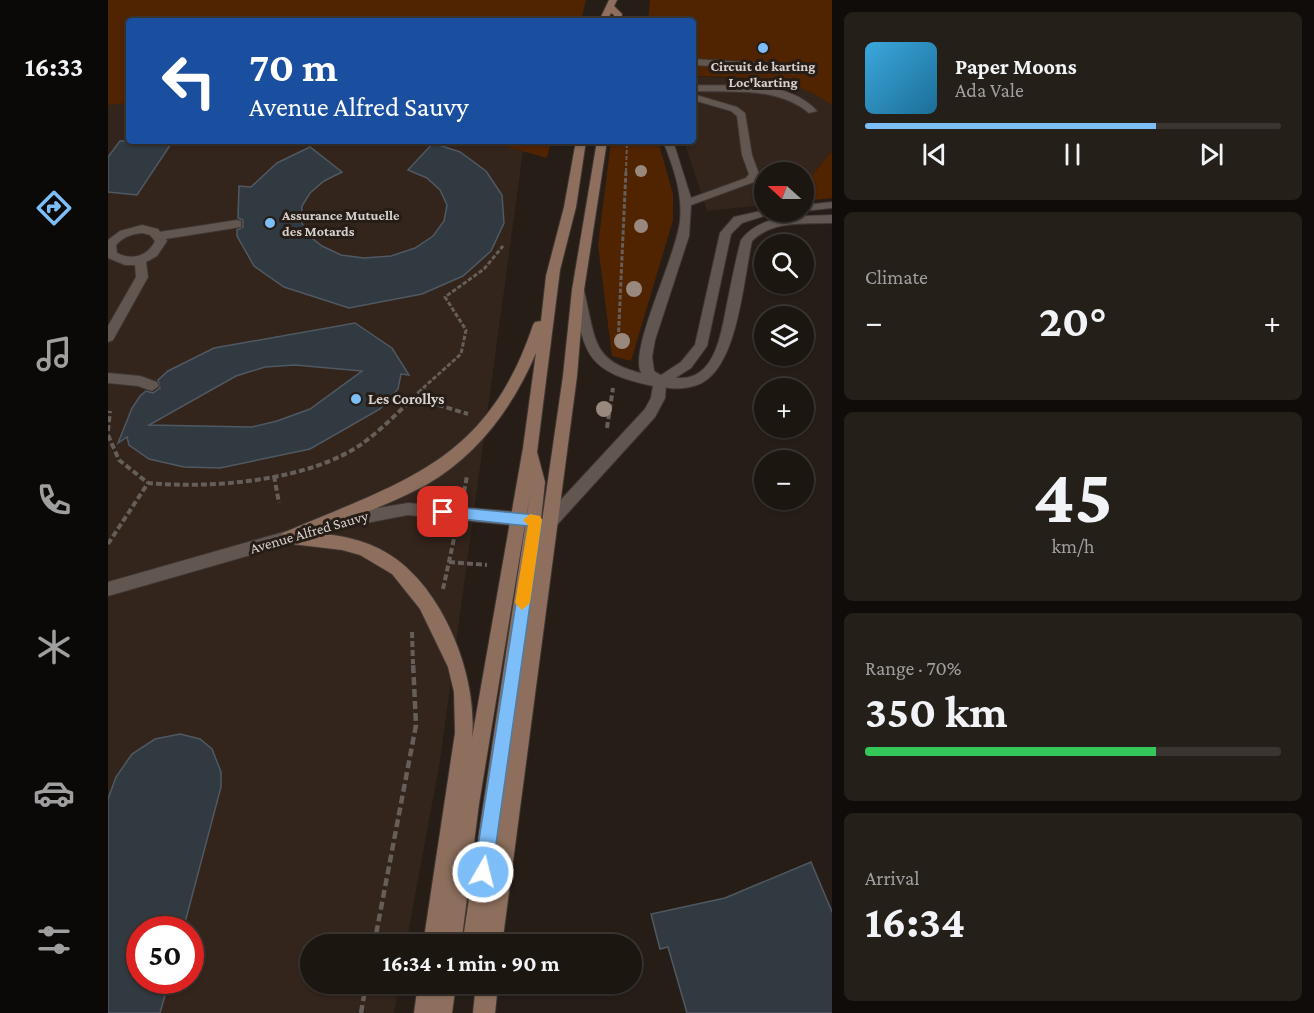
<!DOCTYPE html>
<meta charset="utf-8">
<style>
body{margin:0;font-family:"Crimson Pro",serif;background:#251f1a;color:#f1f3f6;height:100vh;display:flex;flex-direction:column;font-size:22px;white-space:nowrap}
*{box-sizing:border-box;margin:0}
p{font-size:20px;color:#a09f9f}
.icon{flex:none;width:33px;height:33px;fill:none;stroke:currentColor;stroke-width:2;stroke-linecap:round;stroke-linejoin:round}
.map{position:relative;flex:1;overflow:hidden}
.drawer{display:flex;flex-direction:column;gap:12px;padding:12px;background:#0f0c09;width:482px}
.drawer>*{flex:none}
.hud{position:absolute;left:18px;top:18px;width:570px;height:126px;border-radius:6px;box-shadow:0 2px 4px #0004,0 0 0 2px #3a3531;background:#1a4fa0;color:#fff;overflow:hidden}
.needle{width:39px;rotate:291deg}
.tools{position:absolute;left:646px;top:162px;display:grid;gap:12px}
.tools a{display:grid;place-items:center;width:60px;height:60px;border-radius:50%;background:#1c1611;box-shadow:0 2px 4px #0004,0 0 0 2px #3a3531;font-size:30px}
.speed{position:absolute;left:18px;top:916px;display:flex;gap:12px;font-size:30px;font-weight:700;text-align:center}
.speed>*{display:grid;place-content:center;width:78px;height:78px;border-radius:50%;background:#1c1611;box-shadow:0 2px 4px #0004,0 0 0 2px #3a3531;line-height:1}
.speed .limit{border:9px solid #d22;background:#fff;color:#111}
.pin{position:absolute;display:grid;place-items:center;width:51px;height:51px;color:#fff;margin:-26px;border-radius:12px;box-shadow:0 3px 9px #0006}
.me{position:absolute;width:66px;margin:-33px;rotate:8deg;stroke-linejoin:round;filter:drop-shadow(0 0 4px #0008)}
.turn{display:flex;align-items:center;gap:21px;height:126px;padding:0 24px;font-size:27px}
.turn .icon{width:78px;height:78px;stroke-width:2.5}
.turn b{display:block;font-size:42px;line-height:51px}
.big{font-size:45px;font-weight:700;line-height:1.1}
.drawer .widget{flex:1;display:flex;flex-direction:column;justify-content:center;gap:9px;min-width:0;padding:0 21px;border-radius:9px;background:#251f1a}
.drawer .dial{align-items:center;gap:0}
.dial b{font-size:78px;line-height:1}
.song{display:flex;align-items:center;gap:18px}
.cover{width:72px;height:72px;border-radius:9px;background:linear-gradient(135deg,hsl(200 70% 55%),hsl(200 70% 35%))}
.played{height:6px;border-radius:3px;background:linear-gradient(90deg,#7dbef9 70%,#3a3531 70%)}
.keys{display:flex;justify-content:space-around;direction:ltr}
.heat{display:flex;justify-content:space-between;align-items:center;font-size:33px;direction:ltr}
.charge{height:9px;border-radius:4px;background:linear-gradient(90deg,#34c759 70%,#3a3531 0)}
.trip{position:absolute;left:192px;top:934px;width:342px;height:60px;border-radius:30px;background:#1c1611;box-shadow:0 2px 4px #0004,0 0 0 2px #3a3531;font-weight:700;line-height:60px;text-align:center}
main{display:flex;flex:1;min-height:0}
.dock{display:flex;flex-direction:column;width:108px;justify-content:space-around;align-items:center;background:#0b0907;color:#a09f9f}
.dock .icon{width:42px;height:42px}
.dock .current{color:#7dbef9}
.dock b{font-size:27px;color:#f1f3f6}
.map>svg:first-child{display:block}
.built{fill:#33241c;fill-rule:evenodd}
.green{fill:#502301}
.building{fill:#313941;stroke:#505962;stroke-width:1.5;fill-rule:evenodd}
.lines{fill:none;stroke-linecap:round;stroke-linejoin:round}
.service-casing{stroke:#3f3734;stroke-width:2}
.minor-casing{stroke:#3f3734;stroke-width:2}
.tertiary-casing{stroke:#3f3734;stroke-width:2}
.secondary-casing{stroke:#3f3734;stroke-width:2}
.path-far3{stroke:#665e59;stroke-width:2;stroke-dasharray:4 2;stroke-linecap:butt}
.path-far2{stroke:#665e59;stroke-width:3;stroke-dasharray:4.5 2;stroke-linecap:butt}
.path-far1{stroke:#665e59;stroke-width:4;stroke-dasharray:6 3;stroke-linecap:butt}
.path{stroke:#665e59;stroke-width:4.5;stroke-dasharray:8 4;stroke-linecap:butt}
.service{fill:#625750;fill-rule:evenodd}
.minor{fill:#625750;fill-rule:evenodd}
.tertiary{fill:#625750;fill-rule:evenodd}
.secondary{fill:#8e6f5d;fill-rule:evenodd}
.tree{fill:#98887e}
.route{fill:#7dbef9;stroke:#517ca2;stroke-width:1.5}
.slow{fill:#f59e0b}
.poi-dot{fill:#7dbef9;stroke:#261d17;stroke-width:2}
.labels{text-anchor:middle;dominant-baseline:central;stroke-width:6;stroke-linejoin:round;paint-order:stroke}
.far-poi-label{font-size:14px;font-weight:bold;fill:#d6d0cc;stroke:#261d17}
.poi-label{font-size:15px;font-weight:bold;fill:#d6d0cc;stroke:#261d17;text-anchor:start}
.street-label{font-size:15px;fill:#d6d0cc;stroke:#261d17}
</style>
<main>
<nav class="dock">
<b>16:33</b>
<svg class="icon current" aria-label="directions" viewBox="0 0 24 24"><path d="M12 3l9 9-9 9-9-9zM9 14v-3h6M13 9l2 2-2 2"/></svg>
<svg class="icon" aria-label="music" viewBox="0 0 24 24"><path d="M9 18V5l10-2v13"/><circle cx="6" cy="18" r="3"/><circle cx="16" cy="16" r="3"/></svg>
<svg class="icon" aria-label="phone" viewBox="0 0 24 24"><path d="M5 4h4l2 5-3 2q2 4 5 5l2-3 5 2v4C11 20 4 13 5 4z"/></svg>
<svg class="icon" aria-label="climate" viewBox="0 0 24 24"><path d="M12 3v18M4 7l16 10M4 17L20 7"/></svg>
<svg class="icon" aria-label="car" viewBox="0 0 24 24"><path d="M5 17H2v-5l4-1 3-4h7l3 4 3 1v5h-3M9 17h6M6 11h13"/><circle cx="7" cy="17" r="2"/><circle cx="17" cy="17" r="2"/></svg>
<svg class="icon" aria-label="filters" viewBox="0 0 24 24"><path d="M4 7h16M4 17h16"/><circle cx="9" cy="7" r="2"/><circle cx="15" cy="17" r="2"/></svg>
</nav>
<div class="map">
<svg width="725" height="1013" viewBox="0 0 725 1013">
<rect width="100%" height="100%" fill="#261d17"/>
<g class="built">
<polygon points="585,76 656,80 693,87 715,98 724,105 724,151 696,185 696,172 657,172 657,205 599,211 576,141 585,141"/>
<path d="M 21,103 L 21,141 L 379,141 L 415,151 L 332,761 L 298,945 L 202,945 L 202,984 L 291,984 L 286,1013 L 0,1013 L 0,105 ZM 32,930 L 82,930 L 82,981 L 32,981 Z"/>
</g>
<g class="green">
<polygon points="0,0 478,0 473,21 21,21 21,103 0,105"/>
<path d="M 542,0 L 724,0 L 724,105 C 685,75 632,78 585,76 L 585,21 L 540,21 Z"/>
<polygon points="379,141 443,141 439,158"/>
<polygon points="503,141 550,141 565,194 565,220 523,361 504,356 490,245"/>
<polygon points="724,151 724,198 696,201 696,185"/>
</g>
<g class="building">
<polygon points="12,141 65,141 29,195 0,192 0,157"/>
<polygon points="325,143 352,152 378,171 394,195 396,223 383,251 355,276 314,294 241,308 176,287 146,266 129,236 129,230 135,227 135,220 130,218 131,186 143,187 169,163 202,147 234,172 216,181 202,193 194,206 193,221 200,235 214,246 233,255 256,258 283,256 307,248 325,236 336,221 339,205 332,190 319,178 300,170"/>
<path d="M 247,323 L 284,348 L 301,375 L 293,374 L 290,389 L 272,409 L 202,449 L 112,468 L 76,467 L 41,459 L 21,445 L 19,437 L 10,443 L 24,408 L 32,396 L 38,391 L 45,393 L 52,388 L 50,380 L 60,371 L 106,348 ZM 187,365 L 254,371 L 202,409 L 169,421 L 144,427 L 41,425 L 128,376 L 157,367 Z"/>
<polygon points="72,734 92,739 104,749 113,772 113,787 75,930 32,930 32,981 61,981 52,1013 0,1013 0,799 8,777 24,754 47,739"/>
<polygon points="703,862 725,914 725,1013 579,1013 560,947 552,949 543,914 617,898"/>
</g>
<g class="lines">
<g class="service-casing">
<g id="service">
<polygon points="585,59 669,64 692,71 687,74 669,70 585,65"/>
<path d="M 585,85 C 625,87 679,78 709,111 L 701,113 C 668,86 625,93 585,91 Z"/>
<path d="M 585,94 L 629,107 L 637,113 L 644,155 L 651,174 L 646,182 L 583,205 L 581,236 L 547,340 L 544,357 L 546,371 C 554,377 562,378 572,378 C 610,379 614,326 620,299 C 624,279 628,259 633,240 C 654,212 694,217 725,215 L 725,223 C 697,224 665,220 644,241 C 635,280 630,371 589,385 C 577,389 565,390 553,386 C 544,383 535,380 532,370 C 524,343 568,257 572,221 C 575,193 565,166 555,141 L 565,141 L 583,198 L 638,178 L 641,174 L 634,155 L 629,116 L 623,111 L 585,100 Z"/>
<polygon points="129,220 133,221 133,227 51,240 45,236 51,232"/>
<polygon points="0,373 32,376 49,382 51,386 44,391 30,386 0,383"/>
</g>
</g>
<g class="minor-casing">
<g id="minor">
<polygon points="725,202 725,208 696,211 696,205"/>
<path d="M 657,210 L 668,212 L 634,223 L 623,234 L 599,346 L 583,368 L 558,384 L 557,398 L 547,417 L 447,527 L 442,529 L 437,527 L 434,522 L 437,517 L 537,409 L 543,398 L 545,386 C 476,371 477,354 464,290 L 466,287 L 474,287 L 476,290 C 489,349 485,364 550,377 L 573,362 L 587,345 L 612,233 L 626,217 Z"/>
<path d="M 34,225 L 50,229 L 59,241 L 49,256 L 38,262 L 40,277 L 5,340 L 0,342 L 0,326 L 28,277 L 27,265 L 17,265 L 0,258 L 0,240 L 12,231 ZM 34,233 L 42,235 L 47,241 C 40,256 24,261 9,253 L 8,245 C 15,237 23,234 34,233 Z"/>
</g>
</g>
<g class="tertiary-casing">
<g id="tertiary">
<polygon points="300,503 423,513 428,515 431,520 428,525 423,527 300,515 227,529 222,527 219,522 222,517 227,515"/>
<polygon points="193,527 198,529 201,534 198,539 0,596 0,582"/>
</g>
</g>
<g class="secondary-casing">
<g id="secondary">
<polygon points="501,0 509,0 506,6 514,14 513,21 505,21 506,15 503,13 499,21 491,21"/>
<path d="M 468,141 L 478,141 L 468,207 L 452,270 L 429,452 L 437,482 L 429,556 L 455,376 L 464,290 L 489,141 L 499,141 L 476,290 L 469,376 L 394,945 L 357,945 L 355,939 L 422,494 L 371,804 L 353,945 L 315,945 L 347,733 L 346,692 L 340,667 L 312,609 L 284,574 L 252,555 L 234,550 L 175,543 L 172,538 L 175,533 C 295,481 379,463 425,325 L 427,322 L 433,321 L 438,276 L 456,207 ZM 428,353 L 415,448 L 364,738 C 370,676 335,586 279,553 C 258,540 232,535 208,533 C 244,517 283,504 318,485 C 370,455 405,407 428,353 Z"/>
<polygon points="310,984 348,984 344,1013 306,1013"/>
<polygon points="368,984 390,984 387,1013 365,1013"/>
</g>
</g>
<polyline class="path-far3" points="518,172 519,141"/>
<g class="path-far2">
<polyline points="510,345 518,170"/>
<polyline points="315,388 353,354 358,330 337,297 376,269 395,246"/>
</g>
<g class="path-far1">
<polyline points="304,397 360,414"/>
<polyline points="499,428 505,388"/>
<polyline points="0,431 2,411"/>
<polyline points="0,435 11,460 40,483"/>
<polyline points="166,476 171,503"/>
<polyline points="356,492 359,476"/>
<path d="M 0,544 L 40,483 C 103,489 202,481 255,443 C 277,427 297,405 317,387"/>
<polyline points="341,562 379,565"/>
<polyline points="335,589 347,534"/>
<polyline points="304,632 305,664"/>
</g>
<g class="path">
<polyline points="266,945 308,725 305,662"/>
<polyline points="253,1013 258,984"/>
</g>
<use href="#service" class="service"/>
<use href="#minor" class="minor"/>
<use href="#tertiary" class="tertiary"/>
<use href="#secondary" class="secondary"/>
</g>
<g class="tree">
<circle cx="533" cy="171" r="6"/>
<circle cx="533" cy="226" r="7"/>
<circle cx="526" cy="289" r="8"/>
<circle cx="514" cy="341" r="8"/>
<circle cx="496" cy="409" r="8"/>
</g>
<polygon class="route" points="335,506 428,515 434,520 384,872 382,878 375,881 369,878 366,872 420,526 335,517 328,512"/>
<polygon class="slow" points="422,514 432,516 434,520 422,603 414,610 407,603 420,525 415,520"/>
<g class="poi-dot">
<circle cx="655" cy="48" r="6"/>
<circle cx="162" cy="223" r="6"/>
<circle cx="248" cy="399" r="6"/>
</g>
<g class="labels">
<g class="far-poi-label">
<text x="655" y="66">Circuit de karting<tspan x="655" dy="16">Loc'karting</tspan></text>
<text x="174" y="215" text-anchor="start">Assurance Mutuelle<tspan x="174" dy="16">des Motards</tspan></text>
</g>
<g class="poi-label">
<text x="260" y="399">Les Corollys</text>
</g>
<g class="street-label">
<text transform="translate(201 532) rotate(-16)">Avenue Alfred Sauvy</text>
</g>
</g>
</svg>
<div class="tools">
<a><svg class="needle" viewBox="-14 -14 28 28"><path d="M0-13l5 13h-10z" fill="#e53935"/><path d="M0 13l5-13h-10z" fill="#a09f9f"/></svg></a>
<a><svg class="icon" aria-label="search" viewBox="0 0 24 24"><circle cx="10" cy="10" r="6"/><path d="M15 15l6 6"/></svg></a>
<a><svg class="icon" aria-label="layers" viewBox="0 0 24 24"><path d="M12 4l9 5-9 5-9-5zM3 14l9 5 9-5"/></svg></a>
<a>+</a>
<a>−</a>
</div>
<div class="speed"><div class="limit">50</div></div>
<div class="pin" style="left:335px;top:512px;background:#d93025"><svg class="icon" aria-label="arrive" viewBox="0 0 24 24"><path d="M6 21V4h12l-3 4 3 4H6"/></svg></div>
<svg class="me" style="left:375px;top:872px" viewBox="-20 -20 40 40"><circle r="17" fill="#7dbef9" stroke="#fff" stroke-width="3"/><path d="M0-11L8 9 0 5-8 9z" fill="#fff"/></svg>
<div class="trip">16:34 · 1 min · 90 m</div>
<div class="hud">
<div class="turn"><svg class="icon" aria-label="left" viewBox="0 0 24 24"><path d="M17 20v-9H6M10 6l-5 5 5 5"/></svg><div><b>70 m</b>Avenue Alfred Sauvy</div></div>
</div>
</div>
<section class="drawer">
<div class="widget">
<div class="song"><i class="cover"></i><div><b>Paper Moons</b><p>Ada Vale</p></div></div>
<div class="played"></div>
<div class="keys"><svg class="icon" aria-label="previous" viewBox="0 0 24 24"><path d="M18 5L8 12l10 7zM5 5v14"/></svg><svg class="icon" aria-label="pause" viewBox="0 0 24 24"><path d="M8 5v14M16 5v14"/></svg><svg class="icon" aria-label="next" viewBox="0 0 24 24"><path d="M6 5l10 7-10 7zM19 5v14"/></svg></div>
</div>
<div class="widget"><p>Climate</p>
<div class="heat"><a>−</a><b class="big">20°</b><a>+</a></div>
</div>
<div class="widget dial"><b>45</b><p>km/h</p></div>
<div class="widget"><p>Range · 70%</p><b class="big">350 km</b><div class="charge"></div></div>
<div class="widget"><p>Arrival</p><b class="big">16:34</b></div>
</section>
</main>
